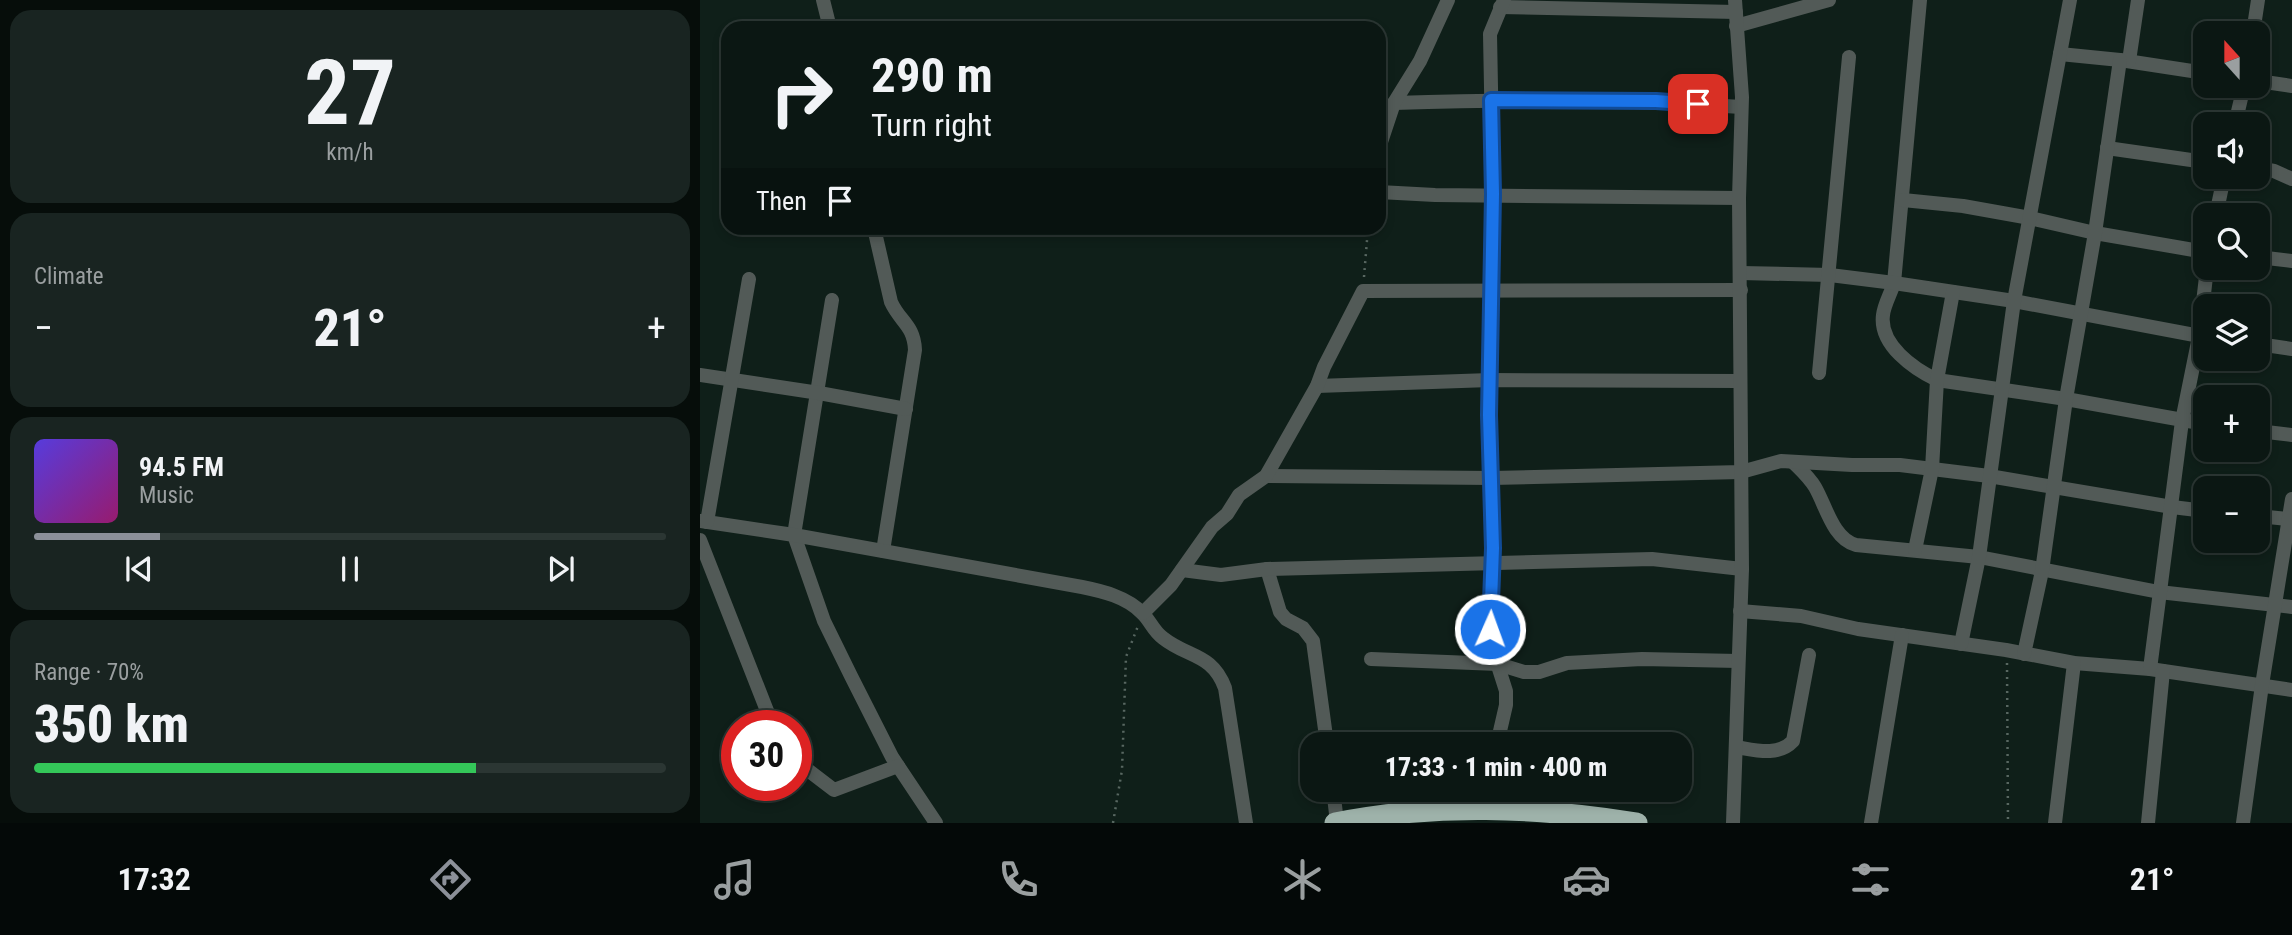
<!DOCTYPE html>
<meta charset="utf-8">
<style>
body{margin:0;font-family:"Roboto Condensed",sans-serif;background:#192421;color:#f1f3f6;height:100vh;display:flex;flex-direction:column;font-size:26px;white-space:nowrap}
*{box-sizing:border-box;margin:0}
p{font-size:23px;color:#9a9fa0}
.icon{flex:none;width:38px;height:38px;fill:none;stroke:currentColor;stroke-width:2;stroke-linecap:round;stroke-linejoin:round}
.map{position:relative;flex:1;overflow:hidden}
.side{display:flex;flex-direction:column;gap:10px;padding:10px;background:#060d0a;width:700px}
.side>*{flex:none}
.banner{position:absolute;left:21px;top:21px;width:665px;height:214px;border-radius:21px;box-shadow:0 4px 10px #0003,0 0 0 2px #2b3633;background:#0b1713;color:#f1f3f6;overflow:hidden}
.needle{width:46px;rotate:339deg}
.buttons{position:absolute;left:1493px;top:21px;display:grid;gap:14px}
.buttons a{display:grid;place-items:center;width:77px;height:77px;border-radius:14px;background:#0b1713;box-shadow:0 4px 10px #0003,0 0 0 2px #2b3633;font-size:35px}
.speed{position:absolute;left:21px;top:710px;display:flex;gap:14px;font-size:35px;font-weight:700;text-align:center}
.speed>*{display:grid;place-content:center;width:91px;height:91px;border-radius:50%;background:#0b1713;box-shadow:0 4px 10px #0003,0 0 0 2px #2b3633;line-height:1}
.speed .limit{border:10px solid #d22;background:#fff;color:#111}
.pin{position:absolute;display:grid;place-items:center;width:60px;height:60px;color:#fff;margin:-30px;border-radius:14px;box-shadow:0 4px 10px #0006}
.me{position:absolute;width:77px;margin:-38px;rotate:2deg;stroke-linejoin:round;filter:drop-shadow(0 0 5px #0008)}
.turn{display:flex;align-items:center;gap:24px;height:147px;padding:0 35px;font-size:32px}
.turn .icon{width:91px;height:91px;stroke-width:2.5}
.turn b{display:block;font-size:49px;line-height:60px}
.then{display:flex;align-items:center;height:66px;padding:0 35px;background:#0003;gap:14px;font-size:26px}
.big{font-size:52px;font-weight:800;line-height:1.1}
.side .card{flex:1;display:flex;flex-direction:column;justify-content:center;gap:10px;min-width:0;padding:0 24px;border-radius:21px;background:#192421}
.side .dial{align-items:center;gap:0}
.dial b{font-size:91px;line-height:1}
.song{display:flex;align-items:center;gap:21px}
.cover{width:84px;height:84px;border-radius:10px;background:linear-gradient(135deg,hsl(250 70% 55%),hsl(320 70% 35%))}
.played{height:7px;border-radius:4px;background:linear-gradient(90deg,#8c9099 20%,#2b3633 20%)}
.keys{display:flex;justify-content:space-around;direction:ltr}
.heat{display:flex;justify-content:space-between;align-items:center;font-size:38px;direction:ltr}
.charge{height:10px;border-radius:5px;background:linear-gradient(90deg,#34c759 70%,#2b3633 0)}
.trip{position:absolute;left:600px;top:732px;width:392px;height:70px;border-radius:21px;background:#0b1713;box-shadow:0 4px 10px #0003,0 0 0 2px #2b3633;font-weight:800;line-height:70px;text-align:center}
.dock{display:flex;height:112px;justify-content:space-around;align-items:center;background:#040908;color:#9a9fa0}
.dock .icon{width:49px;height:49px}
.dock .selected{color:#8c9099}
.dock b{font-size:32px;color:#f1f3f6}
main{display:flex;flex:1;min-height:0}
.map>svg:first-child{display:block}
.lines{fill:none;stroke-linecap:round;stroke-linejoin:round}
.path{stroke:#586761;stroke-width:2.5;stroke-dasharray:2 5;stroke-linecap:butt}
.minor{stroke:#525a57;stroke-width:14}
.highway{stroke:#9eb2aa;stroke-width:21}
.route-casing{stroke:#114b97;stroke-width:18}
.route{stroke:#1a73e8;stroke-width:12}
</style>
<main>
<section class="side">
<div class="card dial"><b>27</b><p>km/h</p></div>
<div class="card"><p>Climate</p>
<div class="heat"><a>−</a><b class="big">21°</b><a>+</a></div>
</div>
<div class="card">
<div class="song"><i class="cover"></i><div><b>94.5 FM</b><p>Music</p></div></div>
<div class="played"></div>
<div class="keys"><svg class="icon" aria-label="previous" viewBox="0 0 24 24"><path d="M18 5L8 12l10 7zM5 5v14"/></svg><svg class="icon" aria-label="pause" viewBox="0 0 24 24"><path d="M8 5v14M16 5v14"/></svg><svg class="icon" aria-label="next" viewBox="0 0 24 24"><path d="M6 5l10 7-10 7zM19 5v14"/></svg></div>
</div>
<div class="card"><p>Range · 70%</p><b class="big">350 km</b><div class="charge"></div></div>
</section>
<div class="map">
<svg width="1592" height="823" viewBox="0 0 1592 823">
<rect width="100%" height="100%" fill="#0f1f19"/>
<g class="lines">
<g class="path">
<polyline points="664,277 668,228"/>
<polyline points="1307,663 1308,823"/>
<polyline points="413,823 422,770 426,657 438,626"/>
</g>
<g class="minor">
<polyline points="123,0 130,28"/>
<path d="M 1220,0 L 1194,283 C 1191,293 1184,305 1183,315 C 1179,345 1214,369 1237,380 L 1366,399 L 1505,424"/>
<polyline points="800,7 1036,12"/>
<polyline points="1036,26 1129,0"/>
<polyline points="1553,33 1558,0"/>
<polyline points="1360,54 1420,60 1505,73"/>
<polyline points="1429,61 1438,0"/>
<polyline points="1558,81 1592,86"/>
<path d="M 694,103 C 810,99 926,99 1041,107"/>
<polyline points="1535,124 1544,86"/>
<polyline points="679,148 694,103 720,61 748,0"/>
<polyline points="1407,148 1505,162"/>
<polyline points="1558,168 1574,171 1592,179"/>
<polyline points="679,192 735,195 1039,198"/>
<polyline points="1203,200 1263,206 1330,218 1395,233 1505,252"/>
<polyline points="1516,215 1524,177"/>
<path d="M 174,228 L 191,302 C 200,322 214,325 215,350 L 183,551"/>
<polyline points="1558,257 1592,261"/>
<polyline points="1041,273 1130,275 1194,283 1314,301 1505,337"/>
<polyline points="132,300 94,535 124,621 151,676 192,757 236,823"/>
<polyline points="1558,344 1592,349"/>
<polyline points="1119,373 1149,57"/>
<polyline points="0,375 119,393 206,409"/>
<polyline points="617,386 790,380 1040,381"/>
<polyline points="1558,431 1592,435"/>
<path d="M 1093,462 C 1101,470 1109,477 1115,487 C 1126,506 1133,539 1156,545 L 1279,557 L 1459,592 L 1592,607"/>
<polyline points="566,476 792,478 1041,472 1081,461 1152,465 1200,465 1289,476 1472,507 1505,511"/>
<polyline points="1558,516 1588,519"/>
<path d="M 0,521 L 94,535 L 382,587 C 402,591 427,597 442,613 C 450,620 453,631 463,638 C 488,658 512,653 525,688 L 546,823"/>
<polyline points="7,522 49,279"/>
<polyline points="0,540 73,726"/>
<polyline points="1215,550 1232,469 1237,380 1253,292"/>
<polyline points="567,569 580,612 586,619 603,628 613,641 627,744"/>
<polyline points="482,570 521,575 567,569 952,559 1042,569"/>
<polyline points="1040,611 1101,616 1158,629 1306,650 1374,663 1450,669 1592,690"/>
<polyline points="443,613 471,585 512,527 527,514 539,495 566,476 617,386 624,367 663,291 1041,290"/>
<polyline points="1261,644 1279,557 1314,301 1370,0"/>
<polyline points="1324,654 1342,571 1366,399 1395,233 1420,60"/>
<polyline points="671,659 798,664 824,672 839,672 867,663 942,659 1038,661"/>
<polyline points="1450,669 1482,421 1499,337 1507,268"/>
<polyline points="797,744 806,705 806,691 792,647 790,629 793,548 789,415 793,194 790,34 804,0"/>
<path d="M 1036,747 C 1055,750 1078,757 1093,741 L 1109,655"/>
<polyline points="96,761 134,790 198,766"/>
<polyline points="633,789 637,822"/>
<polyline points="779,809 785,789"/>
<polyline points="1033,823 1042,569 1039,198 1042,97 1035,0"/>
<polyline points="1171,823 1202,635"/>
<polyline points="1355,823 1374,663"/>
<polyline points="1448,823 1463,671"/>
<polyline points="1543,823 1562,685 1592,499"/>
</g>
<path class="highway" d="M 635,823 C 736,803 836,807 937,823"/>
</g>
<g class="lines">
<g class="route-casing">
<polyline id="route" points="790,629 793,548 789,415 793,194 791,100 956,101 998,104"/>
</g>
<use href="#route" class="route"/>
</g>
</svg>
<div class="buttons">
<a><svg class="needle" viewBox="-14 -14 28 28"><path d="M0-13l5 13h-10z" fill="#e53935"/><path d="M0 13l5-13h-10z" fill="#9a9fa0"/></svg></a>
<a><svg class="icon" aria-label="sound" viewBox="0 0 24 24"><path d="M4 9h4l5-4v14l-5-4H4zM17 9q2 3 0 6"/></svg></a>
<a><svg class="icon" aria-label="search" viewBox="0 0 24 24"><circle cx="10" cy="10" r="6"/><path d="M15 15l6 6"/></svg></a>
<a><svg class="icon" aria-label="layers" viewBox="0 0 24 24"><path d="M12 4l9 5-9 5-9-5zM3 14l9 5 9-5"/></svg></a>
<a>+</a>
<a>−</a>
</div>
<div class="speed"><div class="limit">30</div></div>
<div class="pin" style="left:998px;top:104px;background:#d93025"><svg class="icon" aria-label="arrive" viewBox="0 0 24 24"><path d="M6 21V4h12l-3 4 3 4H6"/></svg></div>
<svg class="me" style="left:790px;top:629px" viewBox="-20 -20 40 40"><circle r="17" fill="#1a73e8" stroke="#fff" stroke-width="3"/><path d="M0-11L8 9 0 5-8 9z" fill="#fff"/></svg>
<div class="trip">17:33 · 1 min · 400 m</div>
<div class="banner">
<div class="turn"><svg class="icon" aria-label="right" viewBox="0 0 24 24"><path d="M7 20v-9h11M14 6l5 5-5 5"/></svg><div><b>290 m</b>Turn right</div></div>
<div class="then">Then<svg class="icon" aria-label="arrive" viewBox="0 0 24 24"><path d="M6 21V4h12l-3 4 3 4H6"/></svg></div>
</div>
</div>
</main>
<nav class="dock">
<b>17:32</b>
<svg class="icon selected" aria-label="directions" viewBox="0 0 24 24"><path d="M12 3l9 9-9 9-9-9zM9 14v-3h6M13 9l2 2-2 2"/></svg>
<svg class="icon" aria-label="music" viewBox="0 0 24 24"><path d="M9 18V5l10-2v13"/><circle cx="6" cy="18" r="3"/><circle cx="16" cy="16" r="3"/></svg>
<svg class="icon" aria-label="phone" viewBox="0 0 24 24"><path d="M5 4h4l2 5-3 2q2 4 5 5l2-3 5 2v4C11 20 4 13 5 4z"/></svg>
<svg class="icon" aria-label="climate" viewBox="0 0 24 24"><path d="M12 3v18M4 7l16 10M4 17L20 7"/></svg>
<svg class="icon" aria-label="car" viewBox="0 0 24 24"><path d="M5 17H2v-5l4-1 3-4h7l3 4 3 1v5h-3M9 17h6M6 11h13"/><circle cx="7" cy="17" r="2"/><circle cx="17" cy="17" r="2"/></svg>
<svg class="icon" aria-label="filters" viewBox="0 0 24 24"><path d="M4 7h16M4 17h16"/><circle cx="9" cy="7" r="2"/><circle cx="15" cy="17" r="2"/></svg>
<b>21°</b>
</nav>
